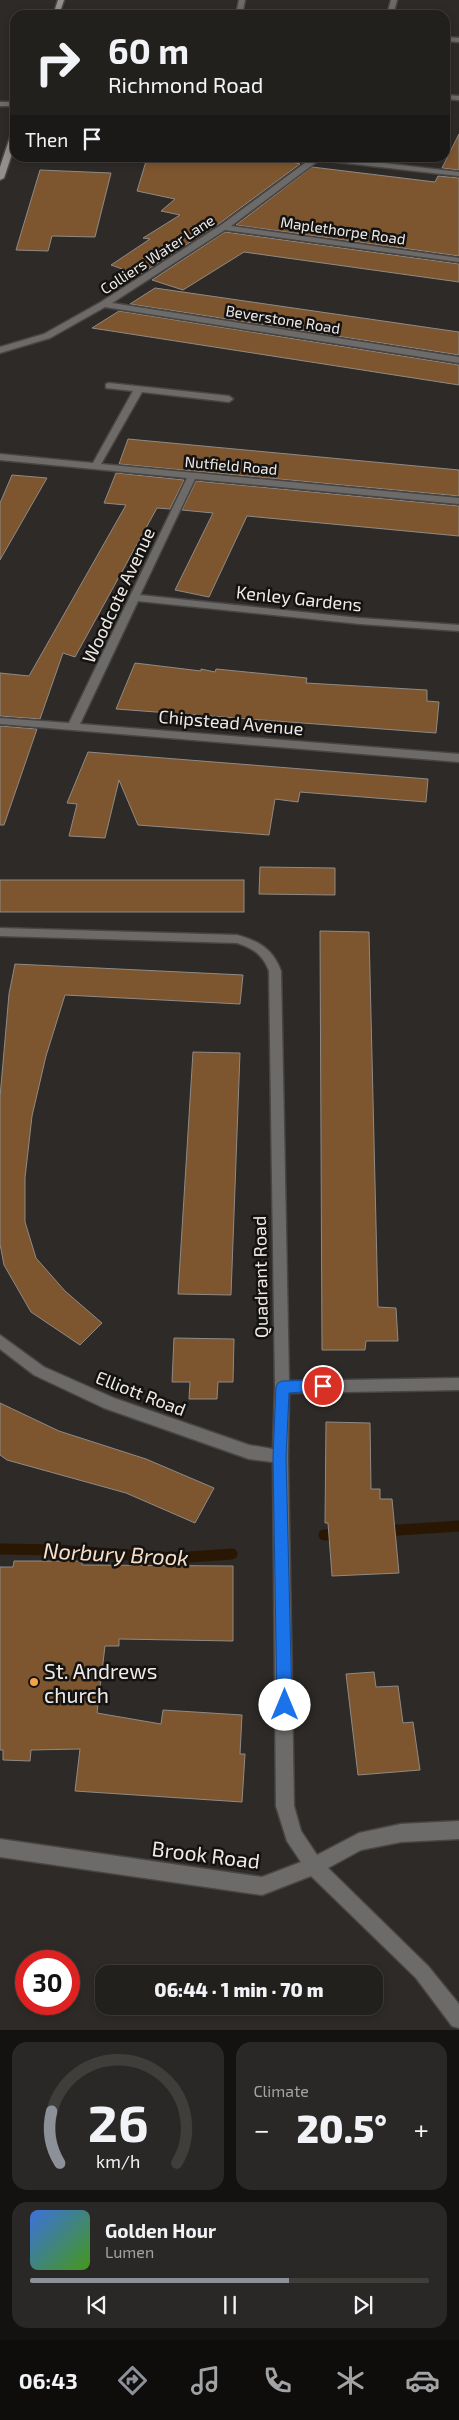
<!DOCTYPE html>
<meta charset="utf-8">
<style>
body{margin:0;font-family:"Exo 2",sans-serif;background:#2a2826;color:#f1f3f6;height:100vh;display:flex;flex-direction:column;font-size:19px;white-space:nowrap}
*{box-sizing:border-box;margin:0}
p{font-size:16px;color:#a2a3a4}
.icon{flex:none;width:28px;height:28px;fill:none;stroke:currentColor;stroke-width:2;stroke-linecap:round;stroke-linejoin:round}
.map{position:relative;height:2030px;overflow:hidden}
.panel{display:flex;flex-direction:column;gap:12px;padding:12px;background:#131210;flex:1}
.panel>*{flex:none}
.guide{position:absolute;left:10px;top:10px;width:440px;height:152px;border-radius:15px;box-shadow:0 2px 8px #0003,0 0 0 1px #3f3e3b;background:#22201d;color:#f1f3f6;overflow:hidden}
.speed{position:absolute;left:15px;top:1950px;display:flex;gap:10px;font-size:25px;font-weight:700;text-align:center}
.speed>*{display:grid;place-content:center;width:65px;height:65px;border-radius:50%;background:#22201d;box-shadow:0 2px 8px #0003,0 0 0 1px #3f3e3b;line-height:1}
.speed .limit{border:8px solid #d22;background:#fff;color:#111}
.pin{position:absolute;display:grid;place-items:center;width:42px;height:42px;color:#fff;margin:-21px;border:2px solid #fff;border-radius:50%;box-shadow:0 1px 5px #0007}
.me{position:absolute;width:55px;margin:-28px;rotate:0deg;stroke-linejoin:round;filter:drop-shadow(0 0 4px #0008)}
.turn{display:flex;align-items:center;gap:18px;height:105px;padding:0 15px;font-size:22px}
.turn .icon{width:65px;height:65px;stroke-width:2.5}
.turn b{display:block;font-size:35px;line-height:42px}
.then{display:flex;align-items:center;height:48px;padding:0 15px;background:#0003;gap:10px;font-size:19px}
.big{font-size:38px;font-weight:800;line-height:1.1}
.panel .widget{flex:1;display:flex;flex-direction:column;justify-content:center;gap:8px;min-width:0;padding:0 18px;border-radius:15px;background:#2a2826}
.panel .dial{align-items:center;gap:0}
.dial svg{height:130px;overflow:visible;fill:none;stroke:#3f3e3b;stroke-width:7;stroke-linecap:round;text-anchor:middle}
.dial text{fill:#f1f3f6;stroke:none}
.song{display:flex;align-items:center;gap:15px}
.cover{width:60px;height:60px;border-radius:8px;background:linear-gradient(135deg,hsl(220 70% 55%),hsl(100 70% 35%))}
.played{height:5px;border-radius:2px;background:linear-gradient(90deg,#8c9099 65%,#3f3e3b 65%)}
.keys{display:flex;justify-content:space-around;direction:ltr}
.heat{display:flex;justify-content:space-between;align-items:center;font-size:28px;direction:ltr}
.panel .tiles{flex:1;display:grid;gap:12px;grid-template-columns:1fr 1fr}
.widget:last-child{grid-column:span 2}
.trip{position:absolute;left:95px;top:1965px;width:288px;height:50px;border-radius:15px;background:#22201d;box-shadow:0 2px 8px #0003,0 0 0 1px #3f3e3b;font-weight:800;line-height:50px;text-align:center}
.tabs{display:flex;height:80px;justify-content:space-around;align-items:center;background:#0e0d0c;color:#a2a3a4}
.tabs .icon{width:35px;height:35px}
.tabs .on{color:#8c9099}
.tabs b{font-size:22px;color:#f1f3f6}
.map>svg:first-child{display:block}
.lines{fill:none;stroke-linecap:round;stroke-linejoin:round}
.stream{stroke:#2a1703;stroke-width:11}
.building{fill:#7d562f;stroke:#8f8a86}
.minor-casing{stroke:#494542;stroke-width:3}
.secondary-casing{stroke:#494542;stroke-width:3}
.minor{fill:#6d6b69;fill-rule:evenodd}
.secondary{fill:#928f8c;fill-rule:evenodd}
.route{fill:#1a73e8;stroke:#114b97}
.poi-dot{fill:#f6a247;stroke:#151311;stroke-width:2}
.labels{text-anchor:middle;dominant-baseline:central;stroke-width:5;stroke-linejoin:round;paint-order:stroke}
.far-street-label{font-size:15px;fill:#eeebe9;stroke:#151311}
.street-label{font-size:18px;fill:#eeebe9;stroke:#151311}
.near-poi-label{font-size:21px;fill:#eeebe9;stroke:#151311;text-anchor:start}
.near-street-label{font-size:21px;fill:#eeebe9;stroke:#151311}
.near-water-label{font-size:22px;font-style:italic;fill:#f9dfc8;stroke:#151311}
</style>
<div class="map">
<svg width="459" height="2030" viewBox="0 0 459 2030">
<rect width="100%" height="100%" fill="#2e2a27"/>
<g class="lines">
<g class="stream">
<polyline points="384,1531 459,1526"/>
<polyline points="324,1535 341,1534"/>
<polyline points="0,1549 58,1550 174,1558 232,1554"/>
</g>
</g>
<g class="building">
<polygon points="459,134 459,170 442,168"/>
<polygon points="147,158 275,158 300,164 220,223 139,275 111,265 150,239 143,238 180,215 161,211 175,199 137,191"/>
<polygon points="312,167 435,182 438,176 459,178 459,256 236,225"/>
<polygon points="40,170 111,173 95,237 52,236 48,251 16,250"/>
<polygon points="225,232 459,264 459,282 244,252 183,290 152,280"/>
<polygon points="155,288 459,332 459,355 130,304"/>
<polygon points="119,311 459,365 459,385 92,328"/>
<polygon points="128,439 459,470 459,496 119,464"/>
<polygon points="116,473 184,480 170,509 157,508 75,657 63,653 40,719 0,716 0,673 29,676 126,505 104,503"/>
<polygon points="12,475 47,478 0,560 0,503"/>
<polygon points="196,481 459,506 459,536 247,516 209,597 175,590 213,513 182,510"/>
<polygon points="135,663 201,671 201,669 215,672 216,669 307,678 306,683 427,690 427,701 439,702 436,733 116,709"/>
<polygon points="0,726 37,729 4,825 0,825"/>
<polygon points="88,752 428,779 426,802 300,792 298,802 275,799 269,835 138,825 119,780 105,838 69,836 77,804 67,803"/>
<polygon points="260,867 335,868 335,895 259,894"/>
<rect x="0" y="880" width="244" height="32"/>
<polygon points="320,931 369,932 378,1307 396,1308 398,1341 366,1341 365,1350 322,1350"/>
<polygon points="15,964 243,975 240,1004 65,995 46,1056 32,1116 25,1178 25,1222 36,1258 65,1291 102,1323 80,1345 31,1312 4,1265 0,1244 0,1097 9,994"/>
<polygon points="193,1052 240,1053 231,1295 178,1294"/>
<polygon points="174,1338 234,1339 233,1382 218,1382 217,1399 189,1399 190,1382 172,1382"/>
<polygon points="0,1403 59,1431 146,1459 214,1488 195,1523 126,1493 7,1460 0,1455"/>
<polygon points="326,1422 370,1423 371,1489 380,1489 380,1499 392,1499 399,1573 332,1576 328,1523 325,1523"/>
<polygon points="14,1561 82,1561 82,1565 233,1566 233,1641 119,1639 119,1646 105,1646 97,1713 161,1724 163,1710 242,1715 240,1754 245,1754 242,1802 75,1791 80,1749 31,1750 30,1761 3,1760 3,1750 0,1750 0,1567 13,1567"/>
<polygon points="374,1672 376,1687 398,1686 403,1723 413,1722 420,1770 358,1775 346,1674"/>
</g>
<g class="lines">
<g class="minor-casing">
<g id="minor">
<polygon points="239,0 245,0 242,15 236,15"/>
<polygon points="391,0 397,0 393,15 387,15"/>
<polygon points="445,37 459,38 459,42 445,41"/>
<polygon points="445,95 459,96 459,100 445,99"/>
<rect x="0" y="102" width="15" height="4"/>
<polygon points="306,158 342,158 459,172 459,176 319,160 231,226 459,258 459,262 225,230 112,303 459,357 459,363 105,307 50,338 0,353 0,347 44,334 101,302 221,225 309,160"/>
<polygon points="109,383 229,396 233,399 229,402 142,392 101,464 459,498 459,504 195,479 140,595 360,618 459,625 459,631 360,624 138,601 80,724 459,754 459,762 0,724 0,718 69,723 187,478 0,460 0,454 93,463 133,391 106,388 106,384"/>
<path d="M 0,928 L 237,935 C 259,941 273,949 281,971 L 289,1381 L 459,1378 L 459,1390 L 289,1393 L 288,1457 L 294,1806 L 301,1831 L 317,1855 L 359,1833 L 401,1824 L 459,1821 L 459,1839 L 401,1842 L 361,1850 L 328,1868 L 428,1966 L 459,2004 L 459,2028 L 452,2026 L 416,1978 L 311,1876 L 262,1895 L 0,1857 L 0,1839 L 262,1877 L 301,1862 L 287,1841 L 276,1806 L 273,1462 L 249,1459 L 104,1408 L 34,1375 L 0,1349 L 0,1335 L 44,1367 L 114,1398 L 249,1445 L 273,1449 L 275,1387 L 269,971 C 263,955 253,948 237,943 L 0,936 Z"/>
</g>
</g>
<g class="secondary-casing">
<g id="secondary">
<polygon points="58,0 64,0 59,15 53,15"/>
<polygon points="15,132 15,145 4,178 0,180 0,167 11,134"/>
</g>
</g>
<use href="#minor" class="minor"/>
<use href="#secondary" class="secondary"/>
</g>
<polygon class="route" points="323,1380 328,1382 330,1386 328,1390 289,1393 286,1457 292,1705 290,1711 285,1713 280,1711 277,1705 273,1457 276,1387 278,1383 282,1381"/>
<circle class="poi-dot" cx="34" cy="1682" r="5"/>
<g class="labels">
<g class="far-street-label">
<text transform="translate(343 230) rotate(8)">Maplethorpe Road</text>
<text transform="translate(157 254) rotate(-33)">Colliers Water Lane</text>
<text transform="translate(283 319) rotate(9)">Beverstone Road</text>
<text transform="translate(231 465) rotate(5)">Nutfield Road</text>
</g>
<g class="street-label">
<text transform="translate(118 595) rotate(-65)">Woodcote Avenue</text>
<text transform="translate(299 598) rotate(6)">Kenley Gardens</text>
<text transform="translate(231 722) rotate(5)">Chipstead Avenue</text>
<text transform="translate(260 1277) rotate(-91)">Quadrant Road</text>
<text transform="translate(141 1393) rotate(21)">Elliott Road</text>
</g>
<g class="near-poi-label">
<text x="44" y="1670">St. Andrews<tspan x="44" dy="24">church</tspan></text>
</g>
<g class="near-street-label">
<text transform="translate(206 1854) rotate(7)">Brook Road</text>
</g>
<g class="near-water-label">
<text transform="translate(116 1553) rotate(3)">Norbury Brook</text>
</g>
</g>
</svg>
<div class="speed"><div class="limit">30</div></div>
<div class="pin" style="left:323px;top:1386px;background:#d93025"><svg class="icon" aria-label="arrive" viewBox="0 0 24 24"><path d="M6 21V4h12l-3 4 3 4H6"/></svg></div>
<svg class="me" style="left:285px;top:1705px" viewBox="-20 -20 40 40"><circle r="19" fill="#fff"/><path d="M0-13L10 11 0 6-10 11z" fill="#1a73e8"/></svg>
<div class="trip">06:44 · 1 min · 70 m</div>
<div class="guide">
<div class="turn"><svg class="icon" aria-label="right" viewBox="0 0 24 24"><path d="M7 20v-9h11M14 6l5 5-5 5"/></svg><div><b>60 m</b>Richmond Road</div></div>
<div class="then">Then<svg class="icon" aria-label="arrive" viewBox="0 0 24 24"><path d="M6 21V4h12l-3 4 3 4H6"/></svg></div>
</div>
</div>
<section class="panel">
<div class="tiles">
<div class="widget dial"><svg viewBox="0 0 100 80">
<path d="M14 69A42 42 0 1 1 86 69"/>
<path d="M14 69A42 42 0 0 1 9 37" stroke="#8c9099"/>
<text x="50" y="56" font-size="32" font-weight="700">26</text>
<text x="50" y="72" font-size="11">km/h</text>
</svg></div>
<div class="widget"><p>Climate</p>
<div class="heat"><a>−</a><b class="big">20.5°</b><a>+</a></div>
</div>
<div class="widget">
<div class="song"><i class="cover"></i><div><b>Golden Hour</b><p>Lumen</p></div></div>
<div class="played"></div>
<div class="keys"><svg class="icon" aria-label="previous" viewBox="0 0 24 24"><path d="M18 5L8 12l10 7zM5 5v14"/></svg><svg class="icon" aria-label="pause" viewBox="0 0 24 24"><path d="M8 5v14M16 5v14"/></svg><svg class="icon" aria-label="next" viewBox="0 0 24 24"><path d="M6 5l10 7-10 7zM19 5v14"/></svg></div>
</div>
</div>
</section>
<nav class="tabs">
<b>06:43</b>
<svg class="icon on" aria-label="directions" viewBox="0 0 24 24"><path d="M12 3l9 9-9 9-9-9zM9 14v-3h6M13 9l2 2-2 2"/></svg>
<svg class="icon" aria-label="music" viewBox="0 0 24 24"><path d="M9 18V5l10-2v13"/><circle cx="6" cy="18" r="3"/><circle cx="16" cy="16" r="3"/></svg>
<svg class="icon" aria-label="phone" viewBox="0 0 24 24"><path d="M5 4h4l2 5-3 2q2 4 5 5l2-3 5 2v4C11 20 4 13 5 4z"/></svg>
<svg class="icon" aria-label="climate" viewBox="0 0 24 24"><path d="M12 3v18M4 7l16 10M4 17L20 7"/></svg>
<svg class="icon" aria-label="car" viewBox="0 0 24 24"><path d="M5 17H2v-5l4-1 3-4h7l3 4 3 1v5h-3M9 17h6M6 11h13"/><circle cx="7" cy="17" r="2"/><circle cx="17" cy="17" r="2"/></svg>
</nav>
